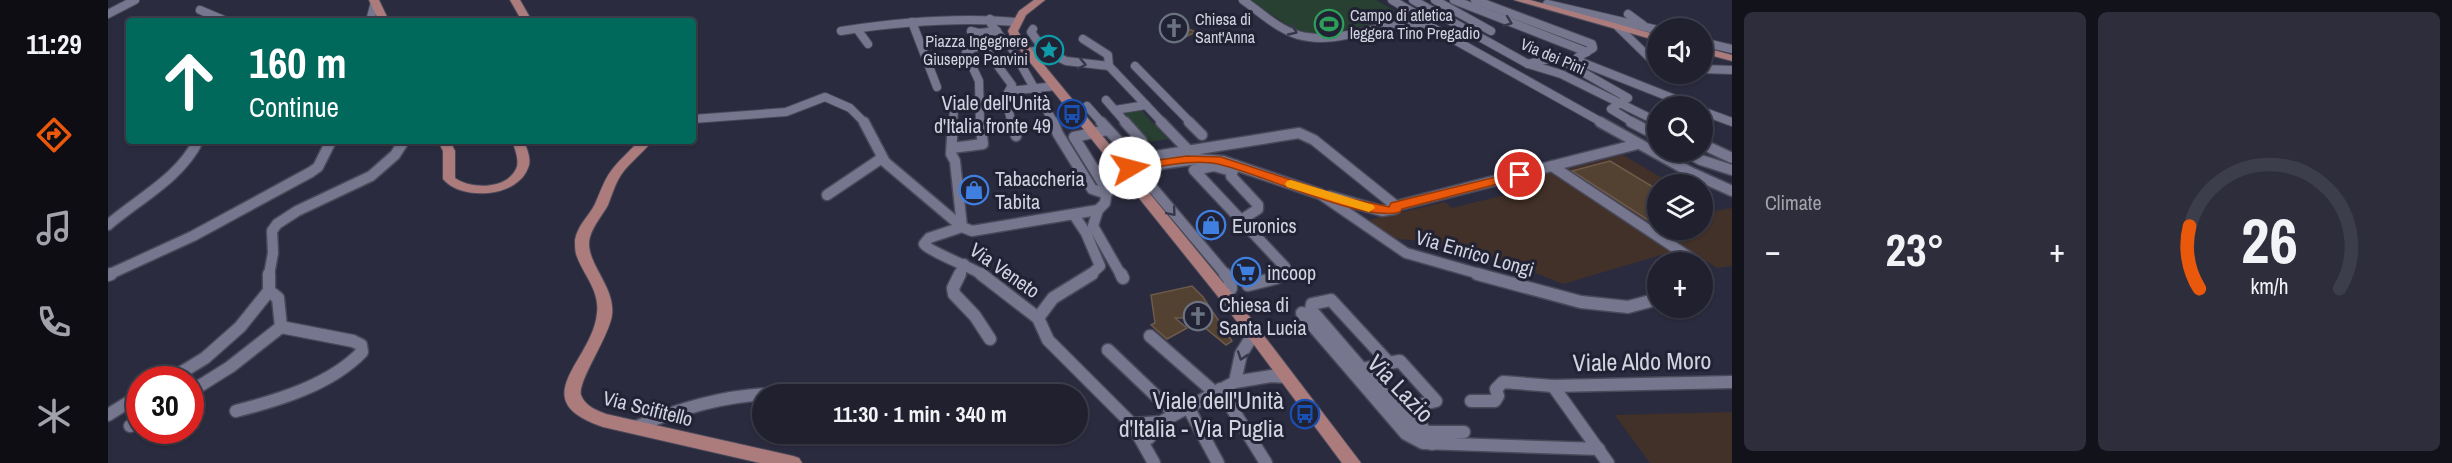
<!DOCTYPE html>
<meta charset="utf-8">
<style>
body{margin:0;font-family:"Archivo Narrow",sans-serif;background:#2d2d3b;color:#f1f3f6;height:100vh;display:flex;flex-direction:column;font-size:22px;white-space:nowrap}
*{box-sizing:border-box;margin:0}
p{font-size:20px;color:#a2a3aa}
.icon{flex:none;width:33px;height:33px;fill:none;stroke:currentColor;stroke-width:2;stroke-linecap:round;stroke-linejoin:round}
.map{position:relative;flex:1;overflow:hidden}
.sheet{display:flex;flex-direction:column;gap:12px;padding:12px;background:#12121a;width:720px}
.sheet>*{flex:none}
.banner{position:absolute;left:18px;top:18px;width:570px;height:126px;border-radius:6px;box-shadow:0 2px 4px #0004,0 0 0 2px #3d3e4b;background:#00695c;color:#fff;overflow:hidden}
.tools{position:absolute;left:1539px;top:18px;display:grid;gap:12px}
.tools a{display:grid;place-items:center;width:66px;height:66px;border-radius:50%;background:#20202f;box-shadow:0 2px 4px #0004,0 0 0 2px #3d3e4b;font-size:30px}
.speed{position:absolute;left:18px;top:366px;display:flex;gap:12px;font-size:30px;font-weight:700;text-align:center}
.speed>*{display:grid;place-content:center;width:78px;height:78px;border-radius:50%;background:#20202f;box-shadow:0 2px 4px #0004,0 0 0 2px #3d3e4b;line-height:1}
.speed .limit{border:9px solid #d22;background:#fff;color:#111}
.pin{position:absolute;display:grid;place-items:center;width:51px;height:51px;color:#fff;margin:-26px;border:3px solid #fff;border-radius:50%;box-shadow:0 2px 6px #0007}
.me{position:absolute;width:66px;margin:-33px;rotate:82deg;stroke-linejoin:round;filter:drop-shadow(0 0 4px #0008)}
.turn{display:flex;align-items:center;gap:21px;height:126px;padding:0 24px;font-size:27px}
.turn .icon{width:78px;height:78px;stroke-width:2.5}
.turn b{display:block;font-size:42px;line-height:51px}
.big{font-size:45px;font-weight:800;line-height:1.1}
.sheet .tile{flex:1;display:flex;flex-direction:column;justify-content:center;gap:9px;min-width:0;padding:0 21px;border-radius:9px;background:#2d2d3b}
.sheet .dial{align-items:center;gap:0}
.dial svg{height:156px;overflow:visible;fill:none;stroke:#3d3e4b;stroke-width:7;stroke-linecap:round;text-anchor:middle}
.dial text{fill:#f1f3f6;stroke:none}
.heat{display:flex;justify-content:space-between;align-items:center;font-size:33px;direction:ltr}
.sheet .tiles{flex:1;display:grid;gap:12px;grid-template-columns:repeat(2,1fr)}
.trip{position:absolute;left:644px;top:384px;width:336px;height:60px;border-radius:30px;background:#20202f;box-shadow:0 2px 4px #0004,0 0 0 2px #3d3e4b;font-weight:800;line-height:60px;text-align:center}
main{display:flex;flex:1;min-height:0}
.tab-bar{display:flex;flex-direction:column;width:108px;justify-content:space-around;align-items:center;background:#0d0d13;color:#a2a3aa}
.tab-bar .icon{width:42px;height:42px}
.tab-bar .on{color:#ea580c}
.tab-bar b{font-size:27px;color:#f1f3f6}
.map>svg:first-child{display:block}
.education{fill:#423128}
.green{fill:#284031}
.building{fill:#534131;stroke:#6e5a4a;stroke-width:1.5}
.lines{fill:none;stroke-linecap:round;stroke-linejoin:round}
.minor-far2-casing{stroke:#49495a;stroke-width:10}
.minor-far1-casing{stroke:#49495a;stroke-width:13}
.minor-casing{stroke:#49495a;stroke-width:15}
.major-casing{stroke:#49495a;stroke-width:2}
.minor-far2{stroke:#76778e;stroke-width:8}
.minor-far1{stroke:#76778e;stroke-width:10}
.minor{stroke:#76778e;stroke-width:12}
.major{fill:#ac7c7d;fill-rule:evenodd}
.oneway{stroke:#37374b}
.route{fill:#ea580c;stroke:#983908;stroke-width:1.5}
.slow{fill:#f59e0b}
.labels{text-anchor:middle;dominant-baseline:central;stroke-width:6;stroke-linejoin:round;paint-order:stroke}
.far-poi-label{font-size:16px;fill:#d2d3e0;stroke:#222235;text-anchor:start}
.far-street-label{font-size:16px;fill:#d2d3e0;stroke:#222235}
.poi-label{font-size:20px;fill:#d2d3e0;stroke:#222235;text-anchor:start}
.street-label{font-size:20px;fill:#d2d3e0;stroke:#222235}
.near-street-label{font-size:24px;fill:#d2d3e0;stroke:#222235}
.near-poi-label{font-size:24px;fill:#d2d3e0;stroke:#222235;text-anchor:end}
</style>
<main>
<nav class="tab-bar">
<b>11:29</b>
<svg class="icon on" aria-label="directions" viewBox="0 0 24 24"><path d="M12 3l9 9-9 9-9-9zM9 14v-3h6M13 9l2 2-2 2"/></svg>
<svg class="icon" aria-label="music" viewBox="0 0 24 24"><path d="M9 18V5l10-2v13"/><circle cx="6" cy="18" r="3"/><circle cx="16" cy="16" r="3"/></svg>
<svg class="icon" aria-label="phone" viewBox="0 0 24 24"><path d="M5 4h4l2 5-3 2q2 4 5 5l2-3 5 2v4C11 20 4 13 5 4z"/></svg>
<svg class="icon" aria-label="climate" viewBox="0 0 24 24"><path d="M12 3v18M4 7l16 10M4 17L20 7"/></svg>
</nav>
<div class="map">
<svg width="1624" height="463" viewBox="0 0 1624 463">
<rect width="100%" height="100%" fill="#2b2b3f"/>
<g class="education">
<polygon points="1515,155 1564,184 1550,184 1550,230 1594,230 1595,203 1607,211 1624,208 1624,266 1609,268 1456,170"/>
<polygon points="1444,173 1563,252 1455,284 1415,268 1365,252 1312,241 1281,238 1257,221 1337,202 1344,208 1413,191 1409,187 1432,182 1426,177"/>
<polygon points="1624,412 1624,463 1542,463 1507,415"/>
</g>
<g class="green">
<polygon points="1141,0 1268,0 1298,17 1211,35 1189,31"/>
<polygon points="1032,109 1060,139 1040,142 1026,123 1014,113"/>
</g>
<g class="building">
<polygon points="1057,20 1078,28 1088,32 1077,37 1063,35 1053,27"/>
<polygon points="1502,161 1550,190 1550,221 1543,222 1464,171"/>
<polygon points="1084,286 1095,297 1124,341 1118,345 1095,326 1091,318 1067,318 1079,328 1059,339 1043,325 1047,323 1043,295"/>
</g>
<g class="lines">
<g class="minor-far2-casing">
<g id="minor-far2">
<path d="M 1135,0 C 1152,12 1170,29 1190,35 C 1228,46 1270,23 1309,23"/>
<polyline points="1284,0 1315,18"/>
<polyline points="1305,0 1420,64 1453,74 1550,122"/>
<polyline points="1327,0 1383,31"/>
<polyline points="1346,0 1479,52"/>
<polyline points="1367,0 1484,44 1485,48 1470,57 1473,62 1584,106"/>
<polyline points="1439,4 1550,30"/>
<polyline points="92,10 118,21"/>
<polyline points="0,14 27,0"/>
<polyline points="1520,14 1535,25"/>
<polyline points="1318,19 1311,17 1304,19 1309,23 1318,24 1495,123"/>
<polyline points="262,21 267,2"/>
<polyline points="804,22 829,87"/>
<polyline points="1510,27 1550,66"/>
<polyline points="749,29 760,44"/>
<path d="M 733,31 C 791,22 849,17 908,22"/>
<polyline points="863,31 871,33 889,31"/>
<polyline points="975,39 1000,55 1001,66 1055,123"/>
<polyline points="1594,42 1624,49"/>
<polyline points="876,47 904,85 897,98 904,123"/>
<polyline points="903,47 946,123"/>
<polyline points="936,50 958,61 1001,66"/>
<polyline points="919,52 936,50 923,32 925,29"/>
<polyline points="1420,64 1448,57 1520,98 1503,109 1526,123"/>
<polyline points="1027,66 1083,123"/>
<polyline points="1594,69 1624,70"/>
<polyline points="902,91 948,86"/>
<polyline points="998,100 1018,123"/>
<polyline points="979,106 994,123"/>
<polyline points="1007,110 1038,105"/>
<polyline points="1594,111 1624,122"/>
<polyline points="585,119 678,112 717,97 742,108 757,123"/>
<polyline points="845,123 846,109"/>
<polyline points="872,123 871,81 858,53 865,48 896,41 883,24 882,19"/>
</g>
</g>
<g class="minor-far1-casing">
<g id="minor-far1">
<polyline points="756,122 777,162 854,227"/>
<polyline points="845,122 843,154 847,161 854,227 864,231 990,210 997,203 999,190 966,137 999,130"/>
<polyline points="904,122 908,136"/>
<polyline points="945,122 950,134 984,189 999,194"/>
<polyline points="993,122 1027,159"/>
<polyline points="1017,122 1034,141"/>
<polyline points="1053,122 1080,150"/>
<polyline points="1081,122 1094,135"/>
<polyline points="1492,122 1582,172 1624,191"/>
<polyline points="1523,122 1550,136"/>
<polyline points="1594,144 1624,158"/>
<polyline points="844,148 875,144 872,122"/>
<polyline points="1578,152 1593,160 1624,170"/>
<polyline points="1010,162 1191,133 1206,140 1288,206 1530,144"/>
<polyline points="1127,165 1123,176 1150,205 1150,209 1133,220"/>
<polyline points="1444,166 1587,261"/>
<polyline points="1027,167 1118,275"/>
<polyline points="1015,169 1090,159 1115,161 1212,194 1298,253 1375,275"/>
<polyline points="1120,170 1106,166 1086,170 1177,267 1170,275"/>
<polyline points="719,195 774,158"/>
<polyline points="1221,196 1274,211 1287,209 1288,206"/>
<polyline points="990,210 985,226 1013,275"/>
<polyline points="966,215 978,233 992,266 982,275"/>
<path d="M 0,225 C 30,199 72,178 90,141"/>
<path d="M 854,227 L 821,238 L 816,244 C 819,250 864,268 875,275"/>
<polyline points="0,275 85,236 203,172 210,167 223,141"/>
<polyline points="161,275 165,253 164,231 169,224 189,211 263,176 287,155 296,141"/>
<polyline points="851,275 856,264"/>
</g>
</g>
<g class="minor-casing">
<g id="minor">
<polyline points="852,274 845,288 846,294 867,316 882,339"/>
<polyline points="873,274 930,318 940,340 1024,424 1046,463"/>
<polyline points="1013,274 1015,278"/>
<polyline points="1117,274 1121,279 1123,288 1117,295"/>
<polyline points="1369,274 1473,302 1520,307 1550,299"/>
<polyline points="0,275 3,274"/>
<polyline points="1140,285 1168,278 1171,274"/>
<polyline points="1194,313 1298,434 1315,443 1491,449"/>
<polyline points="930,318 945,298 984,274"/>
<polyline points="1042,336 1106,392"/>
<polyline points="1000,350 1067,414"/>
<polyline points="1254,369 1281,363"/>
<polyline points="61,380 97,358 132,327 161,291 161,274"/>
<polyline points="1127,382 1133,354 1146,333"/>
<polyline points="1445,386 1500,463"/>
<polyline points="1112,389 1158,463"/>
<polyline points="82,392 122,367 173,327"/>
<polyline points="1363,401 1387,401 1390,396 1388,389 1395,382 1445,386 1624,382"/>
<polyline points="1080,407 1110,463"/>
<path d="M 128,411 C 171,400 222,385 254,352 L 253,345 L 245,341 L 173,327 L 170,298 L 161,291"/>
<polyline points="0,415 32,395"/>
<polyline points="1024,424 1053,422 1127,382 1164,376 1179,377"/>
<polyline points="22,426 32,420"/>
<path d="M 528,427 C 575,407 624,393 675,394"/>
<polyline points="1317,432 1356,432"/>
<polyline points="1308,439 1303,426 1203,310 1204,304 1223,300 1281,363 1292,361 1328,401 1303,407 1324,444"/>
<polyline points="1035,441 1041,438 1053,422"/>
</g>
</g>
<g class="major-casing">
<g id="major">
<polygon points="261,0 271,0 281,21 271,21"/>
<polygon points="402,0 412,0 424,21 414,21"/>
<polygon points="926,0 937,0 918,15 910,31 913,37 1122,291 1253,463 1234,463 1112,299 904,40 900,31 911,11"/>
<polygon points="1406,0 1422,0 1550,35 1550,41"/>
<polygon points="1594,47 1624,55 1624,61 1594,53"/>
<path d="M 330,141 L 342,141 L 347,151 L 347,178 C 362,189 398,190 408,169 C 412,161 407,149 404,141 L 416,141 C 419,149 424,160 420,168 C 409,198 353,201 335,179 L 335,151 Z"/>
<path d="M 531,141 L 544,141 C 535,153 521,163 513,175 C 507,184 504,195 500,205 C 494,216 486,224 482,237 C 475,261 508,286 504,315 C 502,335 469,382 473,395 C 477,406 488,410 498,414 L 685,456 L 691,458 L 694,463 L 652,463 L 495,427 C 414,400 485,361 489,313 C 492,290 475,275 468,254 C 467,250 467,244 467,240 C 469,226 481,216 487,204 C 492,193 496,180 503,171 C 511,160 522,151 531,141 Z"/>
</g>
</g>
<use href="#minor-far2" class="minor-far2"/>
<use href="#minor-far1" class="minor-far1"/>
<use href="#minor" class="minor"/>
<use href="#major" class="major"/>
</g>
<defs><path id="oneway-chevron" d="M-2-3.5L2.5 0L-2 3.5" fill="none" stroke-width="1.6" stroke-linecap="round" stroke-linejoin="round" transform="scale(1.5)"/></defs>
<g class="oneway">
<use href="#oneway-chevron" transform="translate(1400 22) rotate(21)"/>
<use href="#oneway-chevron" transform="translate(1185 31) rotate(25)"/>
<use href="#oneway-chevron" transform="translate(974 64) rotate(12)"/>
<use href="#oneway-chevron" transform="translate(1064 212) rotate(50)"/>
<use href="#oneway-chevron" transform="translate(1134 356) rotate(109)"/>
</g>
<path class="route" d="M 1079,156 L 1113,157 L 1235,197 L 1281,207 L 1283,203 L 1412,171 L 1418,175 L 1416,177 L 1294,209 L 1292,212 C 1255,223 1152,173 1110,164 C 1085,158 1047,168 1022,171 L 1016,168 L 1022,164 Z"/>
<polygon class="slow" points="1183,180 1265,205 1267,208 1261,212 1179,187 1177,184 1179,181"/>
<defs>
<g id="stadium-ring" transform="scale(1.5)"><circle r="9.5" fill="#222235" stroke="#2e9e5b" stroke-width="1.5"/><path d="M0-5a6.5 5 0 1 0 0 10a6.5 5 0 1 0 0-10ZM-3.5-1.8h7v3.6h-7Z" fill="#2e9e5b"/></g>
<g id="church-ring" transform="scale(1.5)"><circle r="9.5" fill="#222235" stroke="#6b7280" stroke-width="1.5"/><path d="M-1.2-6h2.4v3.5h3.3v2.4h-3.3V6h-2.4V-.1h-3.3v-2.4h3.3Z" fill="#6b7280"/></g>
<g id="sight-ring" transform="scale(1.5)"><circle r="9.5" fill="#222235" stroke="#0f9aa8" stroke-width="1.5"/><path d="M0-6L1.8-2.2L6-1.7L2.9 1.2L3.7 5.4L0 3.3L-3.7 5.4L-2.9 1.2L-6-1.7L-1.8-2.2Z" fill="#0f9aa8"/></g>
<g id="bus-ring" transform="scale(1.5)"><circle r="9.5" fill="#222235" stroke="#1a4fb4" stroke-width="1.5"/><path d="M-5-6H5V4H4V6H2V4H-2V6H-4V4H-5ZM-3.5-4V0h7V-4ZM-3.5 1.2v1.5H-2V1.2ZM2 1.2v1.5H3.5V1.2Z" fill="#1a4fb4"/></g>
<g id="shop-ring" transform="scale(1.5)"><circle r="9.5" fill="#222235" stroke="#3f7fe0" stroke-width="1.5"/><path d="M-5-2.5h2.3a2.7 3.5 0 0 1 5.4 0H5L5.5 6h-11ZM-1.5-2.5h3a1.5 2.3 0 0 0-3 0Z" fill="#3f7fe0"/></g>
<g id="supermarket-ring" transform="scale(1.5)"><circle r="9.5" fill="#222235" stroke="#3f7fe0" stroke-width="1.5"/><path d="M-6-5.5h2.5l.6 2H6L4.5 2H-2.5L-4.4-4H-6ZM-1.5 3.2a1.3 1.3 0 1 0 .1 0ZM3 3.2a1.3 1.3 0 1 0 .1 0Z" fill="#3f7fe0"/></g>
</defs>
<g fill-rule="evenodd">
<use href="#stadium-ring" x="1221" y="24"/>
<use href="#church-ring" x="1066" y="28"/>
<use href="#sight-ring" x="941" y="50"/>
<use href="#bus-ring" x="964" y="114"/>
<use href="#shop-ring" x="866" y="190"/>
<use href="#shop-ring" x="1103" y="225"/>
<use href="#supermarket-ring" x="1138" y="272"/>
<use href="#church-ring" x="1090" y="316"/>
<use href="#bus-ring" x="1197" y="414"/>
</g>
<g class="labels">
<g class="far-poi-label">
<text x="1242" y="15">Campo di atletica<tspan x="1242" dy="18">leggera Tino Pregadio</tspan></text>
<text x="1087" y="19">Chiesa di<tspan x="1087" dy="18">Sant'Anna</tspan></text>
<text x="920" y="41" text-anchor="end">Piazza Ingegnere<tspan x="920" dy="18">Giuseppe Panvini</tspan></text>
</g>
<g class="far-street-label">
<text transform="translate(1445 56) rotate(23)">Via dei Pini</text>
</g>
<g class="poi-label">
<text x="943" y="102" text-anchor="end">Viale dell'Unità<tspan x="943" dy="23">d'Italia fronte 49</tspan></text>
<text x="887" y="178">Tabaccheria<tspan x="887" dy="23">Tabita</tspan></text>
<text x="1124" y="225">Euronics</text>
<text x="1159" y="272">incoop</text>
<text x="1111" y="304">Chiesa di<tspan x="1111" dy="23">Santa Lucia</tspan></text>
</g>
<g class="street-label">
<text transform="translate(1367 253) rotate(16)">Via Enrico Longi</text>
<text transform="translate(897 270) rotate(35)">Via Veneto</text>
<text transform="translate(540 408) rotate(14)">Via Scifitello</text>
</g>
<g class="near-street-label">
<text transform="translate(1534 361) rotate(-1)">Viale Aldo Moro</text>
<text transform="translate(1293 388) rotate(46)">Via Lazio</text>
</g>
<g class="near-poi-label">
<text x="1176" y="400">Viale dell'Unità<tspan x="1176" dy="28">d'Italia - Via Puglia</tspan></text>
</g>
</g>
</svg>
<div class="tools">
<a><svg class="icon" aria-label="sound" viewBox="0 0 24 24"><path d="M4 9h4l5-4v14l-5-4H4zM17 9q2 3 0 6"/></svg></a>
<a><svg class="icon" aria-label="search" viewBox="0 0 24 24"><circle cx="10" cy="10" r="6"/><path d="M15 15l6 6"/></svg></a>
<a><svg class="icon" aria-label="layers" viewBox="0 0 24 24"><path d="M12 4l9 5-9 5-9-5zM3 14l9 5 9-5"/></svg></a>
<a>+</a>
</div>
<div class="speed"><div class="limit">30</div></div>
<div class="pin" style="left:1412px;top:175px;background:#d93025"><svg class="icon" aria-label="arrive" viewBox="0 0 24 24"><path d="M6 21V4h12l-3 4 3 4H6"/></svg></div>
<svg class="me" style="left:1022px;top:168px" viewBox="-20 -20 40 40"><circle r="19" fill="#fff"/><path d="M0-13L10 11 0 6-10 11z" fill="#ea580c"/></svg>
<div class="trip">11:30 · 1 min · 340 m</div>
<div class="banner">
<div class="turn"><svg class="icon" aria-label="ahead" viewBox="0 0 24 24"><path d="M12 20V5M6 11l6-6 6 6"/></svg><div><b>160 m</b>Continue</div></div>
</div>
</div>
<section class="sheet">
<div class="tiles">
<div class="tile"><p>Climate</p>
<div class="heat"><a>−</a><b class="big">23°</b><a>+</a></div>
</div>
<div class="tile dial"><svg viewBox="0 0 100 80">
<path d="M14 69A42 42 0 1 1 86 69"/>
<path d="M14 69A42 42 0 0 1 9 37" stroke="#ea580c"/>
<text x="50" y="56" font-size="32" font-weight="700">26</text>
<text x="50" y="72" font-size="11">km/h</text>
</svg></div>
</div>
</section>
</main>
